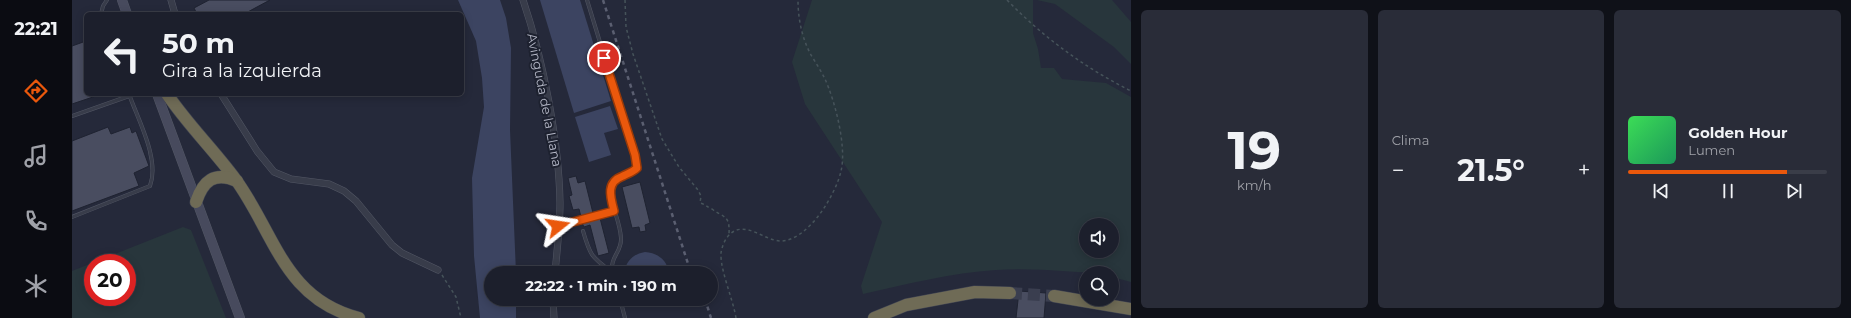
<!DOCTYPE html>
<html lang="es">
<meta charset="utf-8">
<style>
body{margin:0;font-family:Montserrat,sans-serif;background:#292c38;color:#f1f3f6;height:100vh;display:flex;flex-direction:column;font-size:15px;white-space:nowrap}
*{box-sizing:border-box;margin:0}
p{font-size:13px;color:#a0a2a9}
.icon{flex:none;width:22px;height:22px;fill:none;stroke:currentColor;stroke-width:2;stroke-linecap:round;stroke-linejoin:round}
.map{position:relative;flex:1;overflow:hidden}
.sheet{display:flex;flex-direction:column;gap:10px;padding:10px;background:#0f1118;width:720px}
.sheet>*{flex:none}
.guide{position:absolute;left:12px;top:12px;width:380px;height:84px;border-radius:6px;box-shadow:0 2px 10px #0003,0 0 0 1px #3a3d48;background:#1c1f2c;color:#f1f3f6;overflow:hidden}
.buttons{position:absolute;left:1007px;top:218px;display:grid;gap:8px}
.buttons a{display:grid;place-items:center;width:40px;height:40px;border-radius:50%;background:#1c1f2c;box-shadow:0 2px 10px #0003,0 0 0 1px #3a3d48;font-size:20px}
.speed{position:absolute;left:12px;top:254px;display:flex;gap:8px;font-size:20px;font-weight:700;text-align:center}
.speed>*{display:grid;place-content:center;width:52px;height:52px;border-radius:50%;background:#1c1f2c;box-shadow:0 2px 10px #0003,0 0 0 1px #3a3d48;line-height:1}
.speed .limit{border:6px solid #d22;background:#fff;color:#111}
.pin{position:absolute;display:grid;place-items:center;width:34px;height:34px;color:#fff;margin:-17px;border:2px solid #fff;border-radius:50%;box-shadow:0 1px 4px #0007}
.me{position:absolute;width:44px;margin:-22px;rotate:75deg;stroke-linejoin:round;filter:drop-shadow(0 0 3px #0008)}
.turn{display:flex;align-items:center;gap:14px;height:84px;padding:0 12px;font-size:18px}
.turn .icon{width:52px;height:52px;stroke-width:2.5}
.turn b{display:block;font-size:28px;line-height:34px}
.big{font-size:30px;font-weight:700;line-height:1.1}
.sheet .card{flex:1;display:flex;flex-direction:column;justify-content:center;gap:6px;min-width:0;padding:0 14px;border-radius:6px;background:#292c38}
.sheet .dial{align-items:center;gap:0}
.dial b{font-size:52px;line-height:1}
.song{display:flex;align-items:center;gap:12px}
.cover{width:48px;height:48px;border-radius:6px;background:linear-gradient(135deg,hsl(130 70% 55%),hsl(150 70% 35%))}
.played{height:4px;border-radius:2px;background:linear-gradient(90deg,#ea580c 80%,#3a3d48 80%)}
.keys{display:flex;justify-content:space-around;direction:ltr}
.heat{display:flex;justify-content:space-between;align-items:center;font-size:22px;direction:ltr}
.sheet .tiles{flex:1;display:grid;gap:10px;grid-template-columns:repeat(3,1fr)}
.trip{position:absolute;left:412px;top:266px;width:234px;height:40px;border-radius:20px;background:#1c1f2c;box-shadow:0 2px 10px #0003,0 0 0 1px #3a3d48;font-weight:700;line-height:40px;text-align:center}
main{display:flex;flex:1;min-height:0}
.menu{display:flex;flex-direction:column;width:72px;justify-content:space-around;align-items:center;background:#0b0c12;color:#a0a2a9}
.menu .icon{width:28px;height:28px}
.menu .active{color:#ea580c}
.menu b{font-size:18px;color:#f1f3f6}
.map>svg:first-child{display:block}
.green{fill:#28363c;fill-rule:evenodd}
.water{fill:#3c4461}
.building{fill:#494d60;stroke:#1f2331}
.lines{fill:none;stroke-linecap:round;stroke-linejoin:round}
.highway-tunnel{stroke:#3a3e4f;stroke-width:12;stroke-dasharray:12 6;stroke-linecap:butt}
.lane-casing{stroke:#535765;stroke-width:4}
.street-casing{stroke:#535765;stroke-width:7}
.secondary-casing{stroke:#535765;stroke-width:10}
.highway-casing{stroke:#404452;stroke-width:13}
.path{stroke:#46535a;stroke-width:1.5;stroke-dasharray:3 3;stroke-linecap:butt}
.lane{stroke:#383c4a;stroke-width:3}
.street{stroke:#383c4a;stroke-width:6}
.secondary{stroke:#474a5d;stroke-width:9}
.highway{stroke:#6f6b56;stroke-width:12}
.rail{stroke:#5b5f71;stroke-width:2.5;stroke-dasharray:4 4;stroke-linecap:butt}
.route-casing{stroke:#983908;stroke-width:10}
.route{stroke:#ea580c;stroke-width:7}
.labels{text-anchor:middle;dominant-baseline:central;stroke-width:4;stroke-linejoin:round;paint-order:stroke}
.street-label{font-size:13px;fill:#b4b7c6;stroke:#1d212f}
</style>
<main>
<nav class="menu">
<b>22:21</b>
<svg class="icon active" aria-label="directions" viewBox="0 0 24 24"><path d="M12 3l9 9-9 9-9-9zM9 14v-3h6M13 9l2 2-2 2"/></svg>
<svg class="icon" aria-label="music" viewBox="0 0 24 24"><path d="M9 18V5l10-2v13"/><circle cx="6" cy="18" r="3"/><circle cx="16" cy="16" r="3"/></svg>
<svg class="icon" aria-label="phone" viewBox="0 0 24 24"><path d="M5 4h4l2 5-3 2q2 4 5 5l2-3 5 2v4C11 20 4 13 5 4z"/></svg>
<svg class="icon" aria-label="climate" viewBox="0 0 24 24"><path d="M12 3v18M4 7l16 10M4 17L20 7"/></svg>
</nav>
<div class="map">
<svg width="1059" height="318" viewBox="0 0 1059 318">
<rect width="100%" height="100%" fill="#25293a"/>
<g class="green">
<path d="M 740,0 L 961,0 L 961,33 L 966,49 L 969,68 L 982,68 L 990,79 L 1034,83 L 1059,97 L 1059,282 L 1040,277 L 1040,273 C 1002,273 963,267 924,270 C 879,273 835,284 791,294 L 789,286 L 810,222 L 733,104 L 720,62 ZM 1014,225 L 1040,225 L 1040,251 L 1014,251 Z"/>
<polygon points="965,0 1040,0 1059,22 1059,64 1042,47 983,4"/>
<path d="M 111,227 L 119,230 L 154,318 L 0,318 L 0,271 ZM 21,263 L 55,263 L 55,297 L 21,297 Z"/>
</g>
<g class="water">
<polygon points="386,0 428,0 434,18 439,48 438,130 444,273 419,273 419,299 444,299 444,318 408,318 402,256 400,178 412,107 410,78 404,41"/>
<polygon points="468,0 508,0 539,101 502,113"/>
<polygon points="538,106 546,129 532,133 539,155 517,162 503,117"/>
<path d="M 573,252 C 586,253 595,260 597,273 L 552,273 C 554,261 561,254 573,252 Z"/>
</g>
<g class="building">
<polygon points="137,0 198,0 172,14 125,14 122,8"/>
<polygon points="14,41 14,94 27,95 0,104 0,46"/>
<polygon points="36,127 39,134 58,127 60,133 64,131 77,166 62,173 67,186 0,211 0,141"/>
<polygon points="504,176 506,183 513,181 521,213 509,217 507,209 501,210 497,196 500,195 496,178"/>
<polygon points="568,182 578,223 573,225 574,231 568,232 567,227 560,228 550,187"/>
<polygon points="528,218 537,253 526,256 518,225 512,227 510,223"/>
<polygon points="947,291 974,293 972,318 944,318"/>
</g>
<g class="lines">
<polyline class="highway-tunnel" points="938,293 982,296"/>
<g class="lane-casing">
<g id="lane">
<path d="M 515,0 L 565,163 C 565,177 543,173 538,189 C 539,206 548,221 549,238 C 550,252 538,256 540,273"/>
<polyline points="29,14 31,6 35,0"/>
<polyline points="0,116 57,96"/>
<path d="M 0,217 L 78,186 C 88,159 66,120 57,94"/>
<polyline points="486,226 542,211"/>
<path d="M 511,231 C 518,255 519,257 540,272"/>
<polyline points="548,299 553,318"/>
</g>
</g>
<g class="street-casing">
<g id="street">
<polyline points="99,0 103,14"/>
<path d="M 451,0 C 471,59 487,141 488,203 C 488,226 485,250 483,273"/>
<polyline points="149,94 185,151 202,172 219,179 257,184 272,191 284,201 320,245 330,253 366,270"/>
<polyline points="481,299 482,318"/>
</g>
</g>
<g class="secondary-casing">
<g id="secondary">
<polyline points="50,0 55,14"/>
<polyline points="85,94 168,318"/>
</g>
</g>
<g class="highway-casing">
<g id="highway">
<path d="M 95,94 C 116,125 142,150 164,180 C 203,234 212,299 287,318"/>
<path d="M 124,202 C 131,181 142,171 165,181"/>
<polyline points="982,296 1059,309"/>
<polyline points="802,318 834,305 903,292 938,293"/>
</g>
</g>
<g class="path">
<path d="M 553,0 L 554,27 L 561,54 L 590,139 L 607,167 L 626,190 L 629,196 L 628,203 C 633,204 635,207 640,209 C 652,218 658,215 657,234"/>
<path d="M 935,0 C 971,37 1013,68 1059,91"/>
<polyline points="370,275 384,297 389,318"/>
<path d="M 664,318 C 661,299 648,270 649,253 C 650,246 653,239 658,234 C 674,220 692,241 709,241 C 737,240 764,194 769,171 C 775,147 763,101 753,79 C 749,71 744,63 739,55 C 730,38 726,19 726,0"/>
</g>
<use href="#lane" class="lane"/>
<use href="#street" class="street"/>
<use href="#secondary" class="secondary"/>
<use href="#highway" class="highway"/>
<g class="rail">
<polyline points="531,0 619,273"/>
<polyline points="633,299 639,318"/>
</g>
</g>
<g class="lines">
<g class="route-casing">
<path id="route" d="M 486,226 L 542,211 C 538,196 534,182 551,176 C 557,173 561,172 565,168 L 563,155 L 532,58"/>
</g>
<use href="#route" class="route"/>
</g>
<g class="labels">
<g class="street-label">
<text transform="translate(473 100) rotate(79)">Avinguda de la Llana</text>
</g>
</g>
</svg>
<div class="buttons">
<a><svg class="icon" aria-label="sound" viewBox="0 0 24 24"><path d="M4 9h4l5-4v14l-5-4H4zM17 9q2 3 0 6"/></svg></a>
<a><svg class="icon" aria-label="search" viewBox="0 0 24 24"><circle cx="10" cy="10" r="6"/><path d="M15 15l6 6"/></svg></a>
</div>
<div class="speed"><div class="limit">20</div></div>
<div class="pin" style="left:532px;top:58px;background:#d93025"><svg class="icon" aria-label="arrive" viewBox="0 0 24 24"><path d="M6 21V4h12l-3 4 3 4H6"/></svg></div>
<svg class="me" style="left:486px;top:226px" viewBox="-20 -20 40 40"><path d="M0-17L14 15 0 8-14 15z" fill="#ea580c" stroke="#fff" stroke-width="4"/></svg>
<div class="trip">22:22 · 1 min · 190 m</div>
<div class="guide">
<div class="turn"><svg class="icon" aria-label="left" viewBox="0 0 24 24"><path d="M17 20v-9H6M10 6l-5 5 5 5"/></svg><div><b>50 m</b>Gira a la izquierda</div></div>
</div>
</div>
<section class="sheet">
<div class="tiles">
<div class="card dial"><b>19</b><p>km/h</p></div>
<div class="card"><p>Clima</p>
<div class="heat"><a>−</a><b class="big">21.5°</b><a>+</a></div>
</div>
<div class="card">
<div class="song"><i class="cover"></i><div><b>Golden Hour</b><p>Lumen</p></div></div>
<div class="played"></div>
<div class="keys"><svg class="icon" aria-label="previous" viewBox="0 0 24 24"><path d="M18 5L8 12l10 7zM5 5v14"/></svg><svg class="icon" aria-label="pause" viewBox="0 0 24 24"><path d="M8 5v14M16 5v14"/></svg><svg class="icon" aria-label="next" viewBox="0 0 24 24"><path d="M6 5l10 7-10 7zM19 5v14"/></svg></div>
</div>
</div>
</section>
</main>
